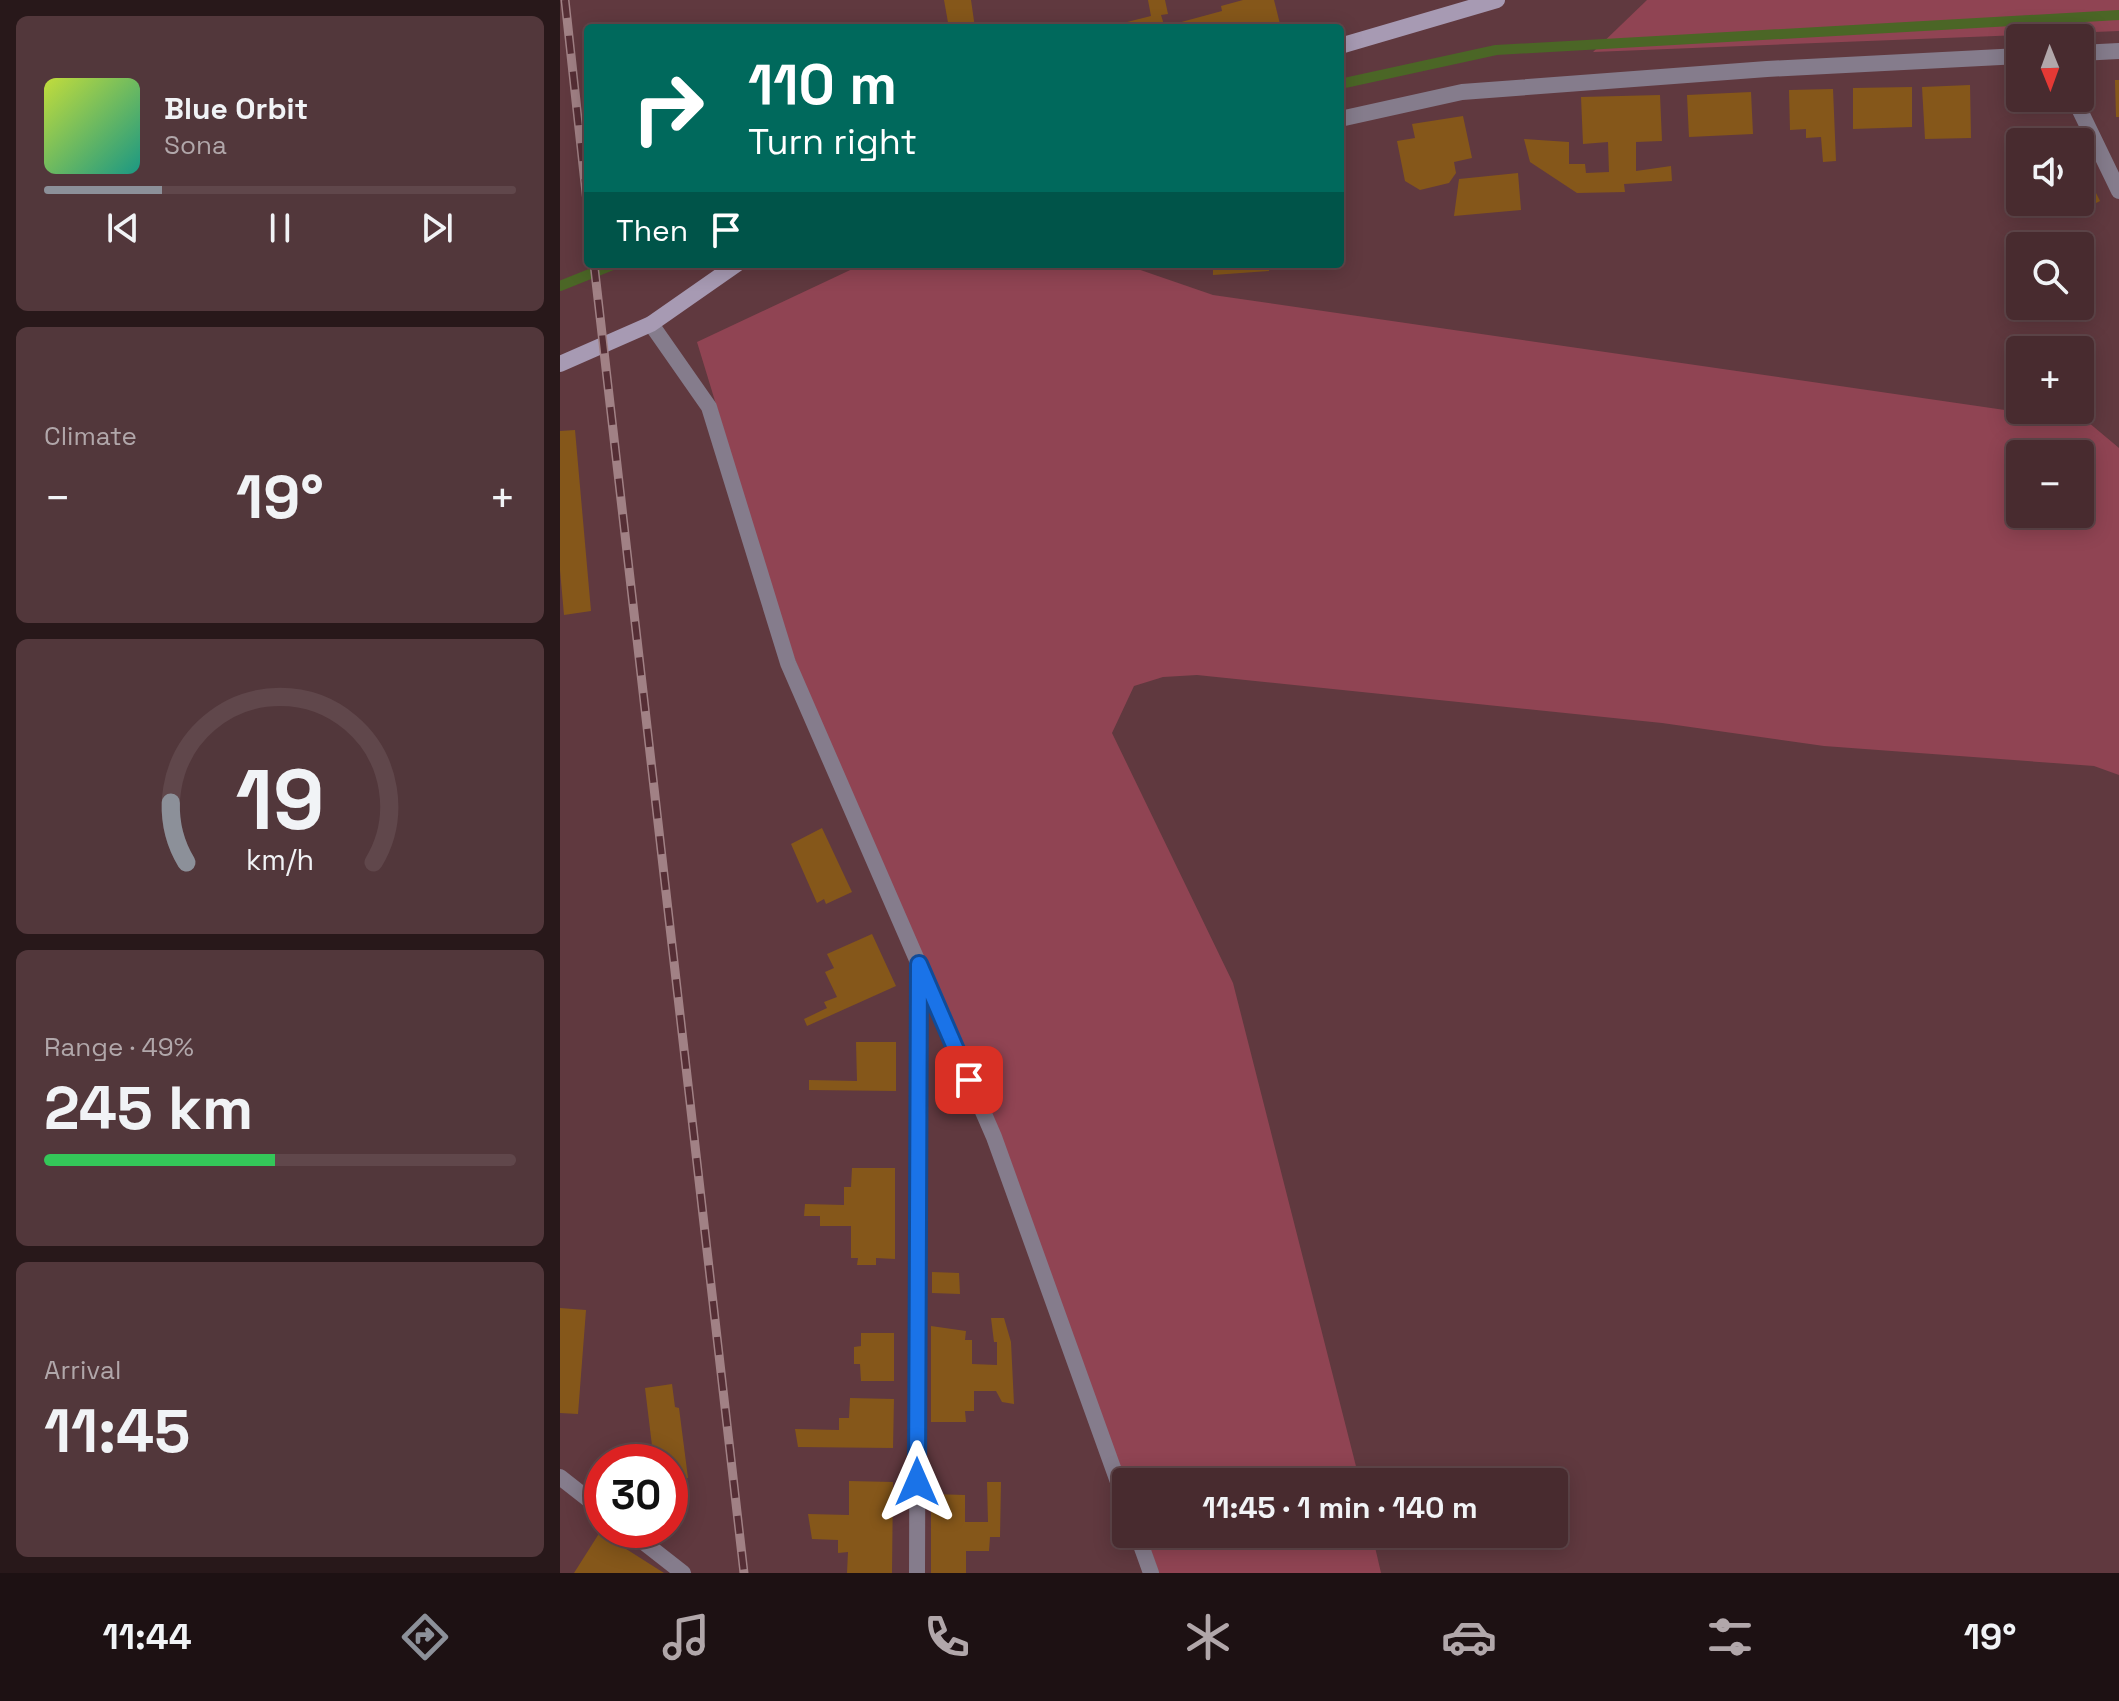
<!DOCTYPE html>
<meta charset="utf-8">
<style>
body{margin:0;font-family:"Space Grotesk",sans-serif;background:#52373b;color:#f1f3f6;height:100vh;display:flex;flex-direction:column;font-size:30px;white-space:nowrap}
*{box-sizing:border-box;margin:0}
p{font-size:26px;color:#b1a7aa}
.icon{flex:none;width:44px;height:44px;fill:none;stroke:currentColor;stroke-width:2;stroke-linecap:round;stroke-linejoin:round}
.map{position:relative;flex:1;overflow:hidden}
.panel{display:flex;flex-direction:column;gap:16px;padding:16px;background:#28181a;width:560px}
.panel>*{flex:none}
.top-card{position:absolute;left:24px;top:24px;width:760px;height:244px;border-radius:8px;box-shadow:0 4px 20px #0003,0 0 0 2px #60474b;background:#00695c;color:#fff;overflow:hidden}
.needle{width:52px;rotate:179deg}
.buttons{position:absolute;left:1446px;top:24px;display:grid;gap:16px}
.buttons a{display:grid;place-items:center;width:88px;height:88px;border-radius:8px;background:#482b2f;box-shadow:0 4px 20px #0003,0 0 0 2px #60474b;font-size:40px}
.speed{position:absolute;left:24px;top:1444px;display:flex;gap:16px;font-size:40px;font-weight:700;text-align:center}
.speed>*{display:grid;place-content:center;width:104px;height:104px;border-radius:50%;background:#482b2f;box-shadow:0 4px 20px #0003,0 0 0 2px #60474b;line-height:1}
.speed .limit{border:12px solid #d22;background:#fff;color:#111}
.pin{position:absolute;display:grid;place-items:center;width:68px;height:68px;color:#fff;margin:-34px;border-radius:16px;box-shadow:0 4px 12px #0006}
.me{position:absolute;width:88px;margin:-44px;rotate:0deg;stroke-linejoin:round;filter:drop-shadow(0 0 6px #0008)}
.turn{display:flex;align-items:center;gap:28px;height:168px;padding:0 32px;font-size:36px}
.turn .icon{width:104px;height:104px;stroke-width:2.5}
.turn b{display:block;font-size:56px;line-height:68px}
.then{display:flex;align-items:center;height:76px;padding:0 32px;background:#0003;gap:16px;font-size:30px}
.big{font-size:60px;font-weight:800;line-height:1.1}
.panel .tile{flex:1;display:flex;flex-direction:column;justify-content:center;gap:12px;min-width:0;padding:0 28px;border-radius:12px;background:#52373b}
.panel .dial{align-items:center;gap:0}
.dial svg{height:208px;overflow:visible;fill:none;stroke:#60474b;stroke-width:7;stroke-linecap:round;text-anchor:middle}
.dial text{fill:#f1f3f6;stroke:none}
.song{display:flex;align-items:center;gap:24px}
.cover{width:96px;height:96px;border-radius:12px;background:linear-gradient(135deg,hsl(70 70% 55%),hsl(170 70% 35%))}
.played{height:8px;border-radius:4px;background:linear-gradient(90deg,#8c9099 25%,#60474b 25%)}
.keys{display:flex;justify-content:space-around;direction:ltr}
.heat{display:flex;justify-content:space-between;align-items:center;font-size:44px;direction:ltr}
.charge{height:12px;border-radius:6px;background:linear-gradient(90deg,#34c759 49%,#60474b 0)}
.trip{position:absolute;left:552px;top:1468px;width:456px;height:80px;border-radius:8px;background:#482b2f;box-shadow:0 4px 20px #0003,0 0 0 2px #60474b;font-weight:800;line-height:80px;text-align:center}
.tabs{display:flex;height:128px;justify-content:space-around;align-items:center;background:#1d1113;color:#b1a7aa}
.tabs .icon{width:56px;height:56px}
.tabs .on{color:#8c9099}
.tabs b{font-size:36px;color:#f1f3f6}
main{display:flex;flex:1;min-height:0}
.map>svg:first-child{display:block}
.green{fill:#904453;fill-rule:evenodd}
.lines{fill:none;stroke-linecap:round;stroke-linejoin:round}
.stream{stroke:#4b6626;stroke-width:10}
.building{fill:#85571a}
.minor{stroke:#857c8c;stroke-width:16}
.tertiary{stroke:#857c8c;stroke-width:16}
.secondary{stroke:#a79ab3;stroke-width:16}
.rail-casing{stroke:#a18185;stroke-width:9}
.rail{stroke:#552e35;stroke-width:6;stroke-dasharray:18;stroke-linecap:butt}
.route-casing{stroke:#114b97;stroke-width:20}
.route{stroke:#1a73e8;stroke-width:14}
</style>
<main>
<section class="panel">
<div class="tile">
<div class="song"><i class="cover"></i><div><b>Blue Orbit</b><p>Sona</p></div></div>
<div class="played"></div>
<div class="keys"><svg class="icon" aria-label="previous" viewBox="0 0 24 24"><path d="M18 5L8 12l10 7zM5 5v14"/></svg><svg class="icon" aria-label="pause" viewBox="0 0 24 24"><path d="M8 5v14M16 5v14"/></svg><svg class="icon" aria-label="next" viewBox="0 0 24 24"><path d="M6 5l10 7-10 7zM19 5v14"/></svg></div>
</div>
<div class="tile"><p>Climate</p>
<div class="heat"><a>−</a><b class="big">19°</b><a>+</a></div>
</div>
<div class="tile dial"><svg viewBox="0 0 100 80">
<path d="M14 69A42 42 0 1 1 86 69"/>
<path d="M14 69A42 42 0 0 1 8 46" stroke="#8c9099"/>
<text x="50" y="56" font-size="32" font-weight="700">19</text>
<text x="50" y="72" font-size="11">km/h</text>
</svg></div>
<div class="tile"><p>Range · 49%</p><b class="big">245 km</b><div class="charge"></div></div>
<div class="tile"><p>Arrival</p><b class="big">11:45</b></div>
</section>
<div class="map">
<svg width="1559" height="1573" viewBox="0 0 1559 1573">
<rect width="100%" height="100%" fill="#60393f"/>
<g class="green">
<polygon points="1087,0 1559,0 1559,31 1033,52"/>
<path d="M 303,264 L 563,264 L 653,295 L 1528,422 L 1559,448 L 1559,775 L 1534,766 L 1264,746 L 1102,723 L 637,675 L 603,677 L 574,686 L 552,733 L 673,983 L 800,1482 L 566,1482 L 230,647 L 137,342 ZM 1460,454 L 1520,454 L 1520,514 L 1460,514 Z"/>
<polygon points="585,1534 812,1534 821,1573 599,1573"/>
</g>
<g class="lines">
<g class="stream">
<polyline points="780,84 936,50 1559,15"/>
<polyline points="0,286 55,264"/>
</g>
</g>
<g class="building">
<polygon points="384,0 411,0 415,28 389,28"/>
<polygon points="588,0 605,0 608,14 601,15 605,28 556,28 555,25 591,16"/>
<polygon points="683,0 714,0 721,28 616,28 614,24 662,11 661,6"/>
<polygon points="1555,80 1559,80 1559,117 1556,117"/>
<polygon points="1410,85 1411,138 1365,139 1362,87"/>
<polygon points="1352,87 1352,127 1293,129 1293,88"/>
<polygon points="1273,89 1276,161 1263,162 1261,137 1246,138 1246,129 1230,130 1229,90"/>
<polygon points="1191,92 1193,134 1129,137 1127,95"/>
<polygon points="1100,95 1102,141 1076,142 1076,171 1111,166 1112,181 1064,184 1065,192 1017,193 970,162 964,139 1009,142 1009,164 1025,164 1026,173 1049,172 1048,142 1023,144 1021,97"/>
<polygon points="903,116 912,158 894,162 896,173 889,183 860,190 845,181 837,141 855,138 852,124"/>
<polygon points="1504,128 1511,142 1475,142"/>
<polygon points="1520,161 1540,201 1507,218 1499,202 1520,202"/>
<polygon points="958,173 961,210 894,216 899,179"/>
<polygon points="653,264 709,264 709,271 653,275"/>
<polygon points="1520,275 1532,276 1529,310 1512,308 1520,306"/>
<polygon points="15,430 31,611 4,615 0,570 0,431"/>
<polygon points="262,828 292,892 266,904 264,899 257,903 231,844"/>
<polygon points="312,934 336,986 247,1026 244,1019 267,1008 264,1002 277,997 265,972 274,968 267,954"/>
<polygon points="296,1042 336,1042 336,1091 249,1090 249,1080 297,1081"/>
<polygon points="292,1168 335,1168 335,1259 316,1258 316,1265 297,1265 298,1258 291,1258 291,1226 260,1226 260,1216 244,1216 245,1204 284,1205 284,1187 291,1187"/>
<polygon points="372,1272 399,1273 400,1294 372,1293"/>
<polygon points="0,1308 26,1310 18,1414 0,1413"/>
<polygon points="431,1318 444,1318 451,1342 454,1404 442,1402 436,1391 414,1391 414,1411 405,1411 406,1422 371,1422 371,1326 406,1331 405,1340 412,1340 412,1364 437,1365 437,1342 434,1342"/>
<polygon points="301,1333 334,1333 334,1381 301,1381 300,1364 294,1364 294,1347 301,1346"/>
<polygon points="112,1384 115,1407 119,1408 128,1478 110,1479 110,1462 94,1462 85,1388"/>
<polygon points="290,1398 334,1399 333,1448 238,1447 235,1429 279,1430 279,1418 289,1418"/>
<polygon points="289,1481 333,1482 332,1573 287,1573 288,1552 278,1553 278,1540 252,1539 248,1514 289,1515"/>
<polygon points="427,1482 441,1482 440,1537 430,1537 429,1551 406,1551 406,1573 371,1573 371,1494 405,1495 405,1522 428,1522"/>
<polygon points="40,1532 63,1547 104,1573 14,1573"/>
</g>
<g class="lines">
<g class="minor">
<polyline points="1520,53 1559,51"/>
<polyline points="1514,98 1559,191"/>
<polyline points="780,119 902,92 1207,69 1460,56"/>
<polyline points="0,1477 42,1510"/>
<polyline points="68,1530 123,1573"/>
<polyline points="357,1573 359,964"/>
</g>
<g class="tertiary">
<polyline points="91,324 149,407 228,663 434,1137 566,1504"/>
<polyline points="577,1534 591,1573"/>
</g>
<g class="secondary">
<polyline points="780,46 937,0"/>
<polyline points="0,364 91,324 177,264"/>
</g>
<g class="rail-casing">
<g id="rail">
<polyline points="5,0 28,211"/>
<polyline points="34,264 184,1573"/>
</g>
</g>
<use href="#rail" class="rail"/>
</g>
<g class="lines">
<g class="route-casing">
<polyline id="route" points="357,1482 359,964 409,1080"/>
</g>
<use href="#route" class="route"/>
</g>
</svg>
<div class="buttons">
<a><svg class="needle" viewBox="-14 -14 28 28"><path d="M0-13l5 13h-10z" fill="#e53935"/><path d="M0 13l5-13h-10z" fill="#b1a7aa"/></svg></a>
<a><svg class="icon" aria-label="sound" viewBox="0 0 24 24"><path d="M4 9h4l5-4v14l-5-4H4zM17 9q2 3 0 6"/></svg></a>
<a><svg class="icon" aria-label="search" viewBox="0 0 24 24"><circle cx="10" cy="10" r="6"/><path d="M15 15l6 6"/></svg></a>
<a>+</a>
<a>−</a>
</div>
<div class="speed"><div class="limit">30</div></div>
<div class="pin" style="left:409px;top:1080px;background:#d93025"><svg class="icon" aria-label="arrive" viewBox="0 0 24 24"><path d="M6 21V4h12l-3 4 3 4H6"/></svg></div>
<svg class="me" style="left:357px;top:1482px" viewBox="-20 -20 40 40"><path d="M0-17L14 15 0 8-14 15z" fill="#1a73e8" stroke="#fff" stroke-width="4"/></svg>
<div class="trip">11:45 · 1 min · 140 m</div>
<div class="top-card">
<div class="turn"><svg class="icon" aria-label="right" viewBox="0 0 24 24"><path d="M7 20v-9h11M14 6l5 5-5 5"/></svg><div><b>110 m</b>Turn right</div></div>
<div class="then">Then<svg class="icon" aria-label="arrive" viewBox="0 0 24 24"><path d="M6 21V4h12l-3 4 3 4H6"/></svg></div>
</div>
</div>
</main>
<nav class="tabs">
<b>11:44</b>
<svg class="icon on" aria-label="directions" viewBox="0 0 24 24"><path d="M12 3l9 9-9 9-9-9zM9 14v-3h6M13 9l2 2-2 2"/></svg>
<svg class="icon" aria-label="music" viewBox="0 0 24 24"><path d="M9 18V5l10-2v13"/><circle cx="6" cy="18" r="3"/><circle cx="16" cy="16" r="3"/></svg>
<svg class="icon" aria-label="phone" viewBox="0 0 24 24"><path d="M5 4h4l2 5-3 2q2 4 5 5l2-3 5 2v4C11 20 4 13 5 4z"/></svg>
<svg class="icon" aria-label="climate" viewBox="0 0 24 24"><path d="M12 3v18M4 7l16 10M4 17L20 7"/></svg>
<svg class="icon" aria-label="car" viewBox="0 0 24 24"><path d="M5 17H2v-5l4-1 3-4h7l3 4 3 1v5h-3M9 17h6M6 11h13"/><circle cx="7" cy="17" r="2"/><circle cx="17" cy="17" r="2"/></svg>
<svg class="icon" aria-label="filters" viewBox="0 0 24 24"><path d="M4 7h16M4 17h16"/><circle cx="9" cy="7" r="2"/><circle cx="15" cy="17" r="2"/></svg>
<b>19°</b>
</nav>
